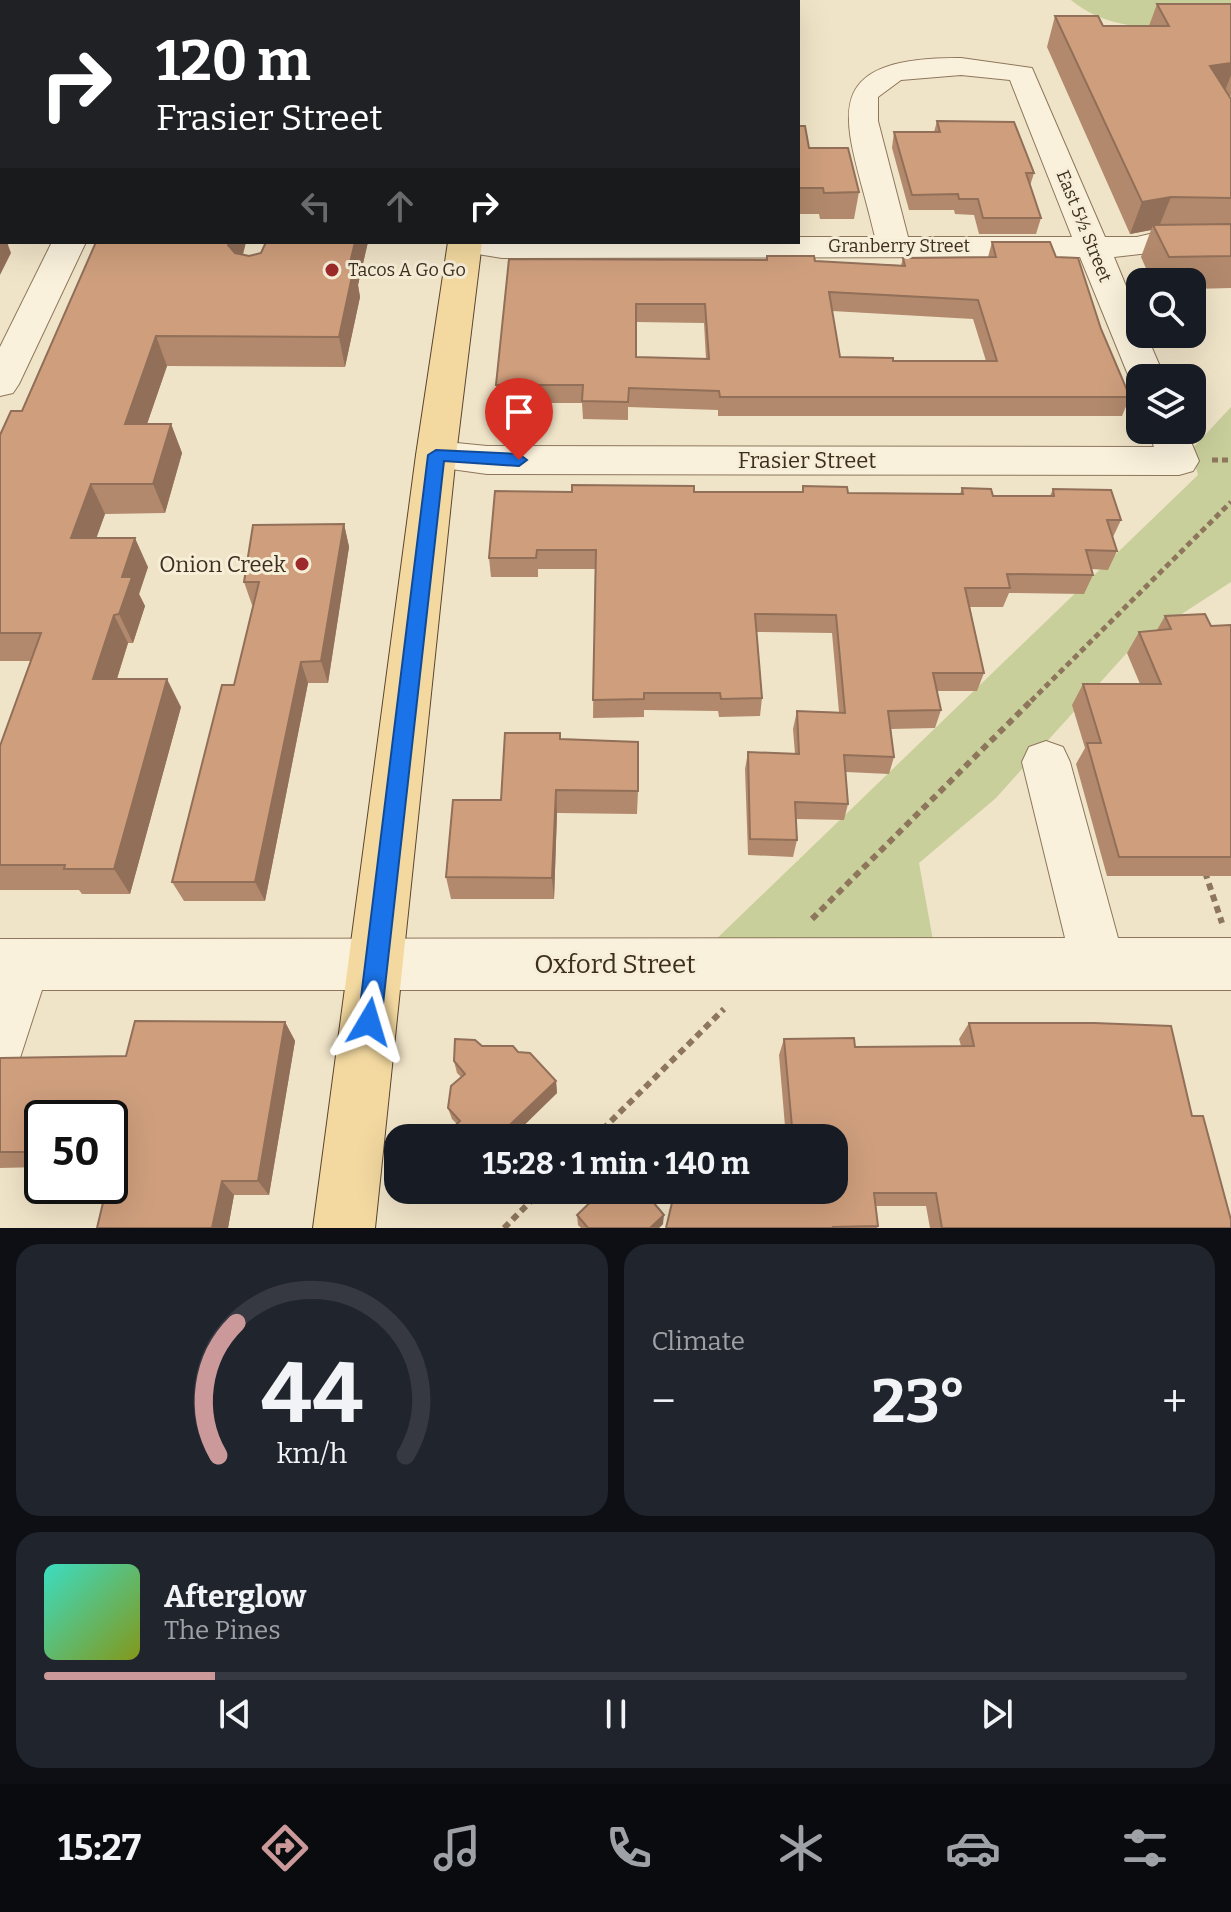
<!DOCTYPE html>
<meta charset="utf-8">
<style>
body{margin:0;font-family:Bitter,serif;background:#20242c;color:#f1f3f6;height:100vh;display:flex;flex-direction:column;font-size:30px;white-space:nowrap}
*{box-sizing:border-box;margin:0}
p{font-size:26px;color:#9ea1a6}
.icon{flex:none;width:44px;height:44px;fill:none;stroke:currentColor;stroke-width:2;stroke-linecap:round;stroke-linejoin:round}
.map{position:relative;height:1228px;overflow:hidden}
.side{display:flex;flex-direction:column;gap:16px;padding:16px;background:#0d0f14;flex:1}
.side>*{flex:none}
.guide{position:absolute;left:0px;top:0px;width:800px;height:244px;box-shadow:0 8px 32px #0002;background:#202124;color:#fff;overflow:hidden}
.tools{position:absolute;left:1126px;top:268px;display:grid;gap:16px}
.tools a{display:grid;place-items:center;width:80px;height:80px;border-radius:16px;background:#171b24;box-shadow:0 8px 32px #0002;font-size:40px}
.speed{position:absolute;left:24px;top:1100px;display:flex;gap:16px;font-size:40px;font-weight:700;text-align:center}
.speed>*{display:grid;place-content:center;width:104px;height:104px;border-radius:50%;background:#171b24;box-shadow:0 8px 32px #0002;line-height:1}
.speed .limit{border:4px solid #111;border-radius:12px;background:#fff;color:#111}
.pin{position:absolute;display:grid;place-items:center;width:68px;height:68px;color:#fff;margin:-82px -34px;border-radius:50% 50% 50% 0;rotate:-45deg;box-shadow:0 0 8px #0007}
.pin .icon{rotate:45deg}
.me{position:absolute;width:88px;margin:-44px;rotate:7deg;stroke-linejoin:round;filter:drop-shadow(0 0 6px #0008)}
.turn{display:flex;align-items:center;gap:28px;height:168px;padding:0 24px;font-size:36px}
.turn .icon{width:104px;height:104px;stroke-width:2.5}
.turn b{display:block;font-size:56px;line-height:68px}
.lanes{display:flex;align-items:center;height:76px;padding:0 24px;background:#0003;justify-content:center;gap:40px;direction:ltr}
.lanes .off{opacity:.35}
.big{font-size:60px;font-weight:700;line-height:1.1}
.side .card{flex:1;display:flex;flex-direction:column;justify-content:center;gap:12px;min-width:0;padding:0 28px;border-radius:24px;background:#20242c}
.side .dial{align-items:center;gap:0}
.dial svg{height:208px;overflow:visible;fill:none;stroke:#363941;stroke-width:7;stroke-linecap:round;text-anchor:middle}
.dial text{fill:#f1f3f6;stroke:none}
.song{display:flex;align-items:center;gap:24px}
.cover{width:96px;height:96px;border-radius:12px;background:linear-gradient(135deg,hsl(170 70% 55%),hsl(70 70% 35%))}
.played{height:8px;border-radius:4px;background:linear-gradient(90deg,#cc999b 15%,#363941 15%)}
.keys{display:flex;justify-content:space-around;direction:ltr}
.heat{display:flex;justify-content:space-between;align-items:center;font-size:44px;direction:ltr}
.side .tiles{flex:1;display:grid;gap:16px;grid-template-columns:1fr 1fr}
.card:last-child{grid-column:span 2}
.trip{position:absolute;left:384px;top:1124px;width:464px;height:80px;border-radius:24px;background:#171b24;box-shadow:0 8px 32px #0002;font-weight:700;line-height:80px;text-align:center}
.tab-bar{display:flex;height:128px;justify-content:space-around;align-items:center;background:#090b0e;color:#9ea1a6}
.tab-bar .icon{width:56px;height:56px}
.tab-bar .active{color:#cc999b}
.tab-bar b{font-size:36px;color:#f1f3f6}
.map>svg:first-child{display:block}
.green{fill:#c9cf9b}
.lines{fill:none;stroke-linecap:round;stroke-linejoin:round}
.minor-casing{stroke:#8d765c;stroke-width:2}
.major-casing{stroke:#5b4430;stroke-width:2}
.path-far1{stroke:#8d765c;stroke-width:5;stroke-dasharray:6 4;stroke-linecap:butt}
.path{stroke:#8d765c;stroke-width:6;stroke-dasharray:7 5;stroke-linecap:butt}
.minor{fill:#faf1dc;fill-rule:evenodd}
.major{fill:#f3d9a0;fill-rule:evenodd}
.wall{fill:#b2896c;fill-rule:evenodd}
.shaded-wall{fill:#916f58}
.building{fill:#cf9f7d;stroke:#916f58;stroke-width:2;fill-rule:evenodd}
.route{fill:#1a73e8;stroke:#114b97;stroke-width:2}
.poi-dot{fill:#9e2a2b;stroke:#f7eed8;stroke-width:3}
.labels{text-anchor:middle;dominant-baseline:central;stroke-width:6;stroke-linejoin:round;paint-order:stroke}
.far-street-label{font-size:18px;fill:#3d2e20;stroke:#f7eed8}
.far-poi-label{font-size:18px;fill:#3d2e20;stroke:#f7eed8;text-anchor:start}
.street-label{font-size:22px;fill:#3d2e20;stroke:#f7eed8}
.poi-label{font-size:22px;fill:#3d2e20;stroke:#f7eed8;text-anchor:end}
.near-street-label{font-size:26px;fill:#3d2e20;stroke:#f7eed8}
</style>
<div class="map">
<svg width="1231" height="1228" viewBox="0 0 1231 1228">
<rect width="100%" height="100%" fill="#f0e4c8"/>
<g class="green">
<path d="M 1071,0 L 1231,0 L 1231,27 C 1178,27 1115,37 1071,0 Z"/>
<polygon points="1231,407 1231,582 1134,645 996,798 919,863 933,940 710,945 1198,475 1191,450"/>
</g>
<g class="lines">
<g class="minor-casing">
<g id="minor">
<polygon points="528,0 568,0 527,2"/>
<path d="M 961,58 L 1032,68 L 1105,237 L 1137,237 L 1158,232 L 1231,233 L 1231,253 L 1158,252 L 1114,257 L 1140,320 L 1140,334 L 1146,334 L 1165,378 L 1140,378 L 1140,389 L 1133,387 L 1080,257 L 502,258 L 453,250 L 448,243 L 798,242 L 798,237 L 875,237 C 850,128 804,57 961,58 ZM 961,75 L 1010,80 L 1072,237 L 908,237 L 878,121 L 878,97 L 901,80 Z"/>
<polygon points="52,242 86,242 19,384 13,393 0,396 0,347"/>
<polygon points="1148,430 1186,430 1199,461 1193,471 1179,475 487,474 422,465 416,455 422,445 436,441 487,446 1154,447"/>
<polygon points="1046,741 1063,747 1070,762 1118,938 1231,938 1231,990 42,990 20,1058 0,1066 0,939 1065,938 1022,762 1029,747"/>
</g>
</g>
<g class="major-casing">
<g id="major">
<rect x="484" y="0" width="26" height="2"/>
<polygon points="448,242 482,242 456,455 375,1228 313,1228 416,455"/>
</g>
</g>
<g class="path-far1">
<polyline points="1212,460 1231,460"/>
<polyline points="1031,701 1231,502"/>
</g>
<g class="path">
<polyline points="1205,872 1222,923"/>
<polyline points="812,919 1033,699"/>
<polyline points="594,1138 724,1009"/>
<polyline points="504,1228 542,1190"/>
</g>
<use href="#minor" class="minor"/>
<use href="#major" class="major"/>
</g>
<g class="wall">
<polygon points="1157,4 1231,4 1231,96 1228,95 1231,99 1231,288 1192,289 1192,282 1152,282 1141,257 1151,230 1130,234 1047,47 1055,16 1103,26 1149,26"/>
<polygon points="2,29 2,128 0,128 0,32"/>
<polygon points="937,121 1034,173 1030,186 1041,218 1036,234 979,234 974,215 955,214 954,210 909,210 892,148 894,132 934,132"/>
<polygon points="798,126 809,148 859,192 854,219 820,219 819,214 798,214"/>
<polygon points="246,242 243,255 249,256 261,253 266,242 368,242 358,285 360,297 345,367 167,366 147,424 171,424 182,453 165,513 105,514 96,538 148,567 139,594 145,606 133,643 128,643 117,679 181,707 130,894 82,894 79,890 0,890 0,746 31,661 0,661 0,435 22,411"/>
<path d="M 992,242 L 1056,257 L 1101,329 L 1130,397 L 1122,416 L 718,416 L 718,410 L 628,407 L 628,420 L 583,419 L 582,403 L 498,403 L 496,385 L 509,259 L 766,260 L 767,256 L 815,261 L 901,265 L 903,258 L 988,257 ZM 832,311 L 973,319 L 986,361 L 893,361 L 840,357 ZM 636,322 L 704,323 L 706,359 L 636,357 Z"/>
<polygon points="803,486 848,493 960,494 962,488 993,496 1050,496 1053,489 1121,520 1113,537 1117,551 1108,570 1091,569 1093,575 1084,594 1009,593 1003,607 970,607 984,673 977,691 937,691 941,710 935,728 891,729 894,757 889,774 846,772 848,804 844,820 796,819 797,840 793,857 748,855 745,769 748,752 795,754 793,729 797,711 839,712 832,633 756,632 762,698 760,716 719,717 718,711 644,710 644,717 593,718 595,569 538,569 538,577 491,577 489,558 694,492 802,492"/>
<polygon points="344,524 349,547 328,683 308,683 265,901 184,901 172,882 234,685 253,605 252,605 244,582"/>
<polygon points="1165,616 1211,626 1231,625 1231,876 1107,876 1076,764 1085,748 1072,705 1083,684 1140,684 1127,653 1139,632 1157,630"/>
<polygon points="561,739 638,791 637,814 557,813 554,899 451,899 446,877 501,800"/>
<polygon points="285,1022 295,1041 269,1195 234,1195 228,1228 97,1228 106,1189 102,1186 110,1186 110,1118 42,1118 42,1167 0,1168 0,1058 126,1056"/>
<polygon points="969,1023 1192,1116 1231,1228 930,1228 926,1206 876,1206 878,1226 877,1228 666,1228 834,1190 834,1138 786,1138 779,1055 784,1039 855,1047 961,1046 959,1039"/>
<polygon points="482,1046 518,1052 556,1081 557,1093 511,1138 445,1138 457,1124 452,1119 448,1108 461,1077 457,1073 454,1061"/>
<polygon points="577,1215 663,1224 659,1228 581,1228 578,1225"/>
</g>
<g class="shaded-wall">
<polygon points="112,0 123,0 123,2 110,2"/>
<polygon points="1231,63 1231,75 1224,93 1210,66"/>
<polygon points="1171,197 1158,229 1153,225 1151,230 1130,234 1142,202"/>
<polygon points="2,205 2,242 9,242 8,245 11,253 0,275 0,208"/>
<polygon points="229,242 246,242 237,275 228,245"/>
<polygon points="355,242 368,242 358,285 360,297 345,367 339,337 349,267"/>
<polygon points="156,336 167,366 137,453 125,424"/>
<polygon points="171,424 182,453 165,513 153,484"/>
<polygon points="91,484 105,514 86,567 71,538"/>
<polygon points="344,524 349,547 328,683 321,661"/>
<polygon points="135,538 148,567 139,594 145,606 133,643 119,614 122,577"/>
<polygon points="114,615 128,643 108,707 93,679"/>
<polygon points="301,662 308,683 265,901 255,882"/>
<polygon points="167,679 181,707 130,894 114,869"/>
<polygon points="556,790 557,813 554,899 552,878"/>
<polygon points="285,1022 295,1041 269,1195 258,1181"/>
<polygon points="556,1081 557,1093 511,1138 496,1138"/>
<polygon points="222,1181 234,1195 228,1228 212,1228"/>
<polygon points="664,1215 663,1224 659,1228 650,1228"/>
</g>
<g class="building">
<polygon points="23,0 112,0 110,2 21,2"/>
<polygon points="203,0 423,0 423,2 202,2"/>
<polygon points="568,0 616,0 622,2 565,2"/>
<polygon points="1157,4 1231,4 1231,63 1210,66 1231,99 1231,198 1171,197 1142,202 1055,16 1098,16 1103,26 1169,26"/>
<polygon points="2,29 2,107 0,107 0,32"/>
<polygon points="937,121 1014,122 1034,173 1026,173 1041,218 983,218 978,199 959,199 958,194 912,195 894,132 940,132"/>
<polygon points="798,126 805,126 809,148 848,148 859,192 824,193 823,188 798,188"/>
<polygon points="0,159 2,159 2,205 0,208"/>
<polygon points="1231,224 1231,256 1169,257 1153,225"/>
<polygon points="96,242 229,242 228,245 235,253 249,256 261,253 266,242 355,242 349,267 354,267 339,337 156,336 125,424 171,424 153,484 91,484 71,538 135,538 122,577 132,577 119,614 114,615 93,679 167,679 114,869 64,869 65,865 0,865 0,746 41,633 0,633 0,435 11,411 22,411"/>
<path d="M 992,242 L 1050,242 L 1056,257 L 1078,258 L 1101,329 L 1130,397 L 720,397 L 719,391 L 629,388 L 628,402 L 582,401 L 583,385 L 496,385 L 509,259 L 767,260 L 767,256 L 814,256 L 815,261 L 905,266 L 903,258 L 996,257 ZM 829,292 L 978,300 L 997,361 L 893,361 L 893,358 L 840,357 ZM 636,304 L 705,304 L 709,359 L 636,357 Z"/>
<polygon points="572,485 694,486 694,492 803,492 803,486 847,487 848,493 963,494 962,488 991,489 993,496 1054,496 1053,489 1111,490 1121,520 1107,520 1117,551 1086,550 1093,575 1007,574 1010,588 965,588 984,673 933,673 941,710 888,711 894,757 844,755 848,804 795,802 797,840 750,839 748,752 799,754 797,711 845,713 836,615 755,614 762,698 721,699 720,693 644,693 644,699 593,700 596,550 537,550 536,558 489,558 495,491 572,492"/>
<polygon points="344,524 321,661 301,662 255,882 172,882 222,685 234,685 259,582 244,582 253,525"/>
<polygon points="1205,614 1211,626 1231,625 1231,857 1119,857 1087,743 1101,743 1083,684 1161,684 1139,632 1171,629 1165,616"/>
<polygon points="505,733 560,733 560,739 638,742 638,791 556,790 552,878 446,877 453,800 501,800"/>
<polygon points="135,1021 285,1022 258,1181 222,1181 212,1228 97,1228 107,1186 110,1186 110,1118 42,1118 42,1152 0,1152 0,1058 126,1056"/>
<polygon points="969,1023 1094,1023 1171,1026 1192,1116 1203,1116 1231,1220 1231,1228 942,1228 936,1193 874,1193 878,1226 833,1227 833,1228 666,1228 675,1190 834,1190 834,1138 793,1138 784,1039 854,1038 855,1047 974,1046"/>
<polygon points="455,1039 475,1040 482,1046 513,1046 518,1052 530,1053 556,1081 496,1138 445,1138 446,1134 460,1121 448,1108 451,1086 465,1074 454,1061"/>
<polygon points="603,1190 643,1190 664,1215 650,1228 588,1228 577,1215"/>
</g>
<polygon class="route" points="436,450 519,454 527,460 519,466 444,461 381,1022 377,1030 369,1034 361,1030 358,1022 428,455"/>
<g class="poi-dot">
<circle cx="332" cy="270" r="8"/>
<circle cx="302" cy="564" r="8"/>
</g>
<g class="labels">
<g class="far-street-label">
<text transform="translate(1084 226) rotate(68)">East 5½ Street</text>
<text x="899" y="246">Granberry Street</text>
</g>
<g class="far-poi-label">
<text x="348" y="270">Tacos A Go Go</text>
</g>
<g class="street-label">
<text x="807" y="460">Frasier Street</text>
</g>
<g class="poi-label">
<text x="286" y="564">Onion Creek</text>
</g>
<g class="near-street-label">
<text x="615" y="964">Oxford Street</text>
</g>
</g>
</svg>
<div class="tools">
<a><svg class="icon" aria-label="search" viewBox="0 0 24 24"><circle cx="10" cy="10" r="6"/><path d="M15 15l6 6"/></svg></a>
<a><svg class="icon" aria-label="layers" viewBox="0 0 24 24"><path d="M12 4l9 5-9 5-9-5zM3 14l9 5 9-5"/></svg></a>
</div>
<div class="speed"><div class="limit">50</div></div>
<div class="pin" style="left:519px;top:460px;background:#d93025"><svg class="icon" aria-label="arrive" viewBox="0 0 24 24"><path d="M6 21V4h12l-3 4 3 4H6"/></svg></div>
<svg class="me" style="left:369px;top:1022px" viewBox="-20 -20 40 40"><path d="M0-17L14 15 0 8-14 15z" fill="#1a73e8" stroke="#fff" stroke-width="4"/></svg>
<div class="trip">15:28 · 1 min · 140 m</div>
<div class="guide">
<div class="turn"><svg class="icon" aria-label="right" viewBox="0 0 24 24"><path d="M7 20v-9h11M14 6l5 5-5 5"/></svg><div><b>120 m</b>Frasier Street</div></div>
<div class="lanes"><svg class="icon off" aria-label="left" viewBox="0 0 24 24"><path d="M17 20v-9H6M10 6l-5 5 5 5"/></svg><svg class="icon off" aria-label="ahead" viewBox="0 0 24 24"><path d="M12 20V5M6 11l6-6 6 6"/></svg><svg class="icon" aria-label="right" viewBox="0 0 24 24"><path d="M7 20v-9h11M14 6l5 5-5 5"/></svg></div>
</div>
</div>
<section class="side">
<div class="tiles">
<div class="card dial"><svg viewBox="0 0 100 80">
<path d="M14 69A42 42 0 1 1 86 69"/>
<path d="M14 69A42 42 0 0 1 21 18" stroke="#cc999b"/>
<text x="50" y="56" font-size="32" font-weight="700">44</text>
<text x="50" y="72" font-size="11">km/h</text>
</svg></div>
<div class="card"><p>Climate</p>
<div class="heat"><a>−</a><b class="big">23°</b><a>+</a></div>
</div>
<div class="card">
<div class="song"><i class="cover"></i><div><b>Afterglow</b><p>The Pines</p></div></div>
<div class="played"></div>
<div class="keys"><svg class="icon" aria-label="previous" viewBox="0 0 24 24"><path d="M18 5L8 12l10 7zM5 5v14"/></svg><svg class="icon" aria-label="pause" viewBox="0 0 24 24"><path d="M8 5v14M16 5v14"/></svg><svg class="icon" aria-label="next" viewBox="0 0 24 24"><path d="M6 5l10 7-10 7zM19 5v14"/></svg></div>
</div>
</div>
</section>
<nav class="tab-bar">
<b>15:27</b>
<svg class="icon active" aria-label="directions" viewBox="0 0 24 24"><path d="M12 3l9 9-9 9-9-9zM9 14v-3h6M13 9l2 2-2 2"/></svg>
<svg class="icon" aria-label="music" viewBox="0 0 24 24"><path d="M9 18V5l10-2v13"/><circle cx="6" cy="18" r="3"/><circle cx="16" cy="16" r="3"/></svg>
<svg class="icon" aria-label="phone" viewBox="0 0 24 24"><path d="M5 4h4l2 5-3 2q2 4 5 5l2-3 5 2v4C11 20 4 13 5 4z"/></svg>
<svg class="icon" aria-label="climate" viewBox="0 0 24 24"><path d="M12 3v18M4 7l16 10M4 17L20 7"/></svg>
<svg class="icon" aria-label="car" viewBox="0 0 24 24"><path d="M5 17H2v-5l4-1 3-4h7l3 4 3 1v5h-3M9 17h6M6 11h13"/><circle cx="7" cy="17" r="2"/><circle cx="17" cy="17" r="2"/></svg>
<svg class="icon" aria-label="filters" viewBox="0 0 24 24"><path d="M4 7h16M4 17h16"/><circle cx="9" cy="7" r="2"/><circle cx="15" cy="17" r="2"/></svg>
</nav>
